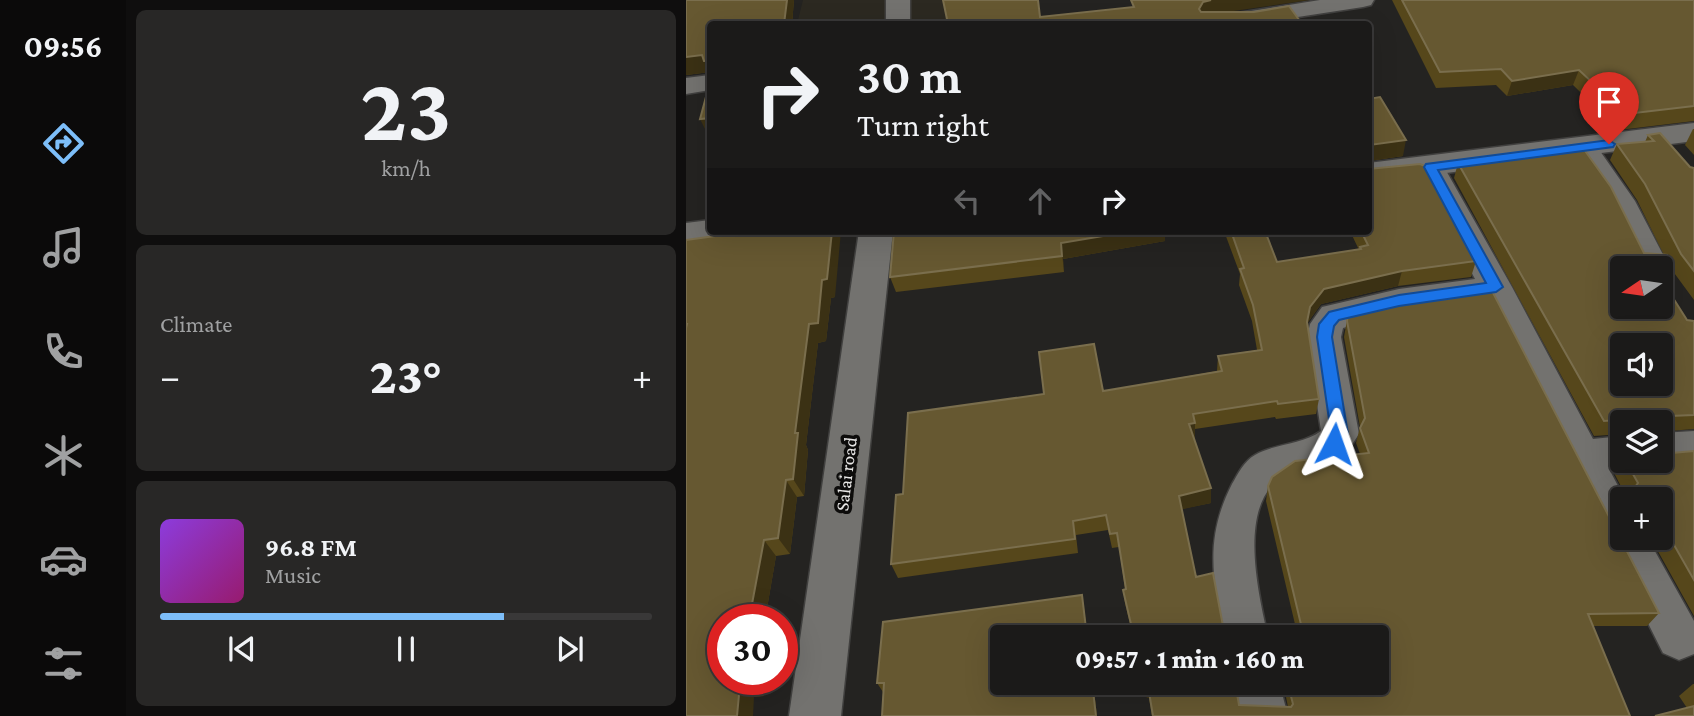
<!DOCTYPE html>
<meta charset="utf-8">
<style>
body{margin:0;font-family:"Crimson Pro",serif;background:#282726;color:#f1f3f6;height:100vh;display:flex;flex-direction:column;font-size:26px;white-space:nowrap}
*{box-sizing:border-box;margin:0}
p{font-size:23px;color:#a0a1a2}
.icon{flex:none;width:38px;height:38px;fill:none;stroke:currentColor;stroke-width:2;stroke-linecap:round;stroke-linejoin:round}
.map{position:relative;flex:1;overflow:hidden}
.drawer{display:flex;flex-direction:column;gap:10px;padding:10px;background:#0f0e0e;width:560px}
.drawer>*{flex:none}
.hud{position:absolute;left:21px;top:21px;width:665px;height:214px;border-radius:7px;box-shadow:0 7px 28px #0002,0 0 0 2px #393838;background:#1b1a19;color:#f1f3f6;overflow:hidden}
.needle{width:46px;rotate:257deg}
.tools{position:absolute;left:924px;top:256px;display:grid;gap:14px}
.tools a{display:grid;place-items:center;width:63px;height:63px;border-radius:7px;background:#1b1a19;box-shadow:0 7px 28px #0002,0 0 0 2px #393838;font-size:35px}
.speed{position:absolute;left:21px;top:604px;display:flex;gap:14px;font-size:35px;font-weight:700;text-align:center}
.speed>*{display:grid;place-content:center;width:91px;height:91px;border-radius:50%;background:#1b1a19;box-shadow:0 7px 28px #0002,0 0 0 2px #393838;line-height:1}
.speed .limit{border:10px solid #d22;background:#fff;color:#111}
.pin{position:absolute;display:grid;place-items:center;width:60px;height:60px;color:#fff;margin:-72px -30px;border-radius:50% 50% 50% 0;rotate:-45deg;box-shadow:0 0 7px #0007}
.pin .icon{rotate:45deg}
.me{position:absolute;width:77px;margin:-38px;rotate:4deg;stroke-linejoin:round;filter:drop-shadow(0 0 5px #0008)}
.turn{display:flex;align-items:center;gap:24px;height:147px;padding:0 35px;font-size:32px}
.turn .icon{width:91px;height:91px;stroke-width:2.5}
.turn b{display:block;font-size:49px;line-height:60px}
.lanes{display:flex;align-items:center;height:66px;padding:0 35px;background:#0003;justify-content:center;gap:35px;direction:ltr}
.lanes .off{opacity:.35}
.big{font-size:52px;font-weight:800;line-height:1.1}
.drawer .widget{flex:1;display:flex;flex-direction:column;justify-content:center;gap:10px;min-width:0;padding:0 24px;border-radius:10px;background:#282726}
.drawer .dial{align-items:center;gap:0}
.dial b{font-size:91px;line-height:1}
.song{display:flex;align-items:center;gap:21px}
.cover{width:84px;height:84px;border-radius:10px;background:linear-gradient(135deg,hsl(270 70% 55%),hsl(320 70% 35%))}
.played{height:7px;border-radius:4px;background:linear-gradient(90deg,#7dbef9 70%,#393838 70%)}
.keys{display:flex;justify-content:space-around;direction:ltr}
.heat{display:flex;justify-content:space-between;align-items:center;font-size:38px;direction:ltr}
.trip{position:absolute;left:304px;top:625px;width:399px;height:70px;border-radius:7px;background:#1b1a19;box-shadow:0 7px 28px #0002,0 0 0 2px #393838;font-weight:800;line-height:70px;text-align:center}
main{display:flex;flex:1;min-height:0}
.tabs{display:flex;flex-direction:column;width:126px;justify-content:space-around;align-items:center;background:#0b0a0a;color:#a0a1a2}
.tabs .icon{width:49px;height:49px}
.tabs .on{color:#7dbef9}
.tabs b{font-size:32px;color:#f1f3f6}
.map>svg:first-child{display:block}
.built{fill:#2c2921}
.lines{fill:none;stroke-linecap:round;stroke-linejoin:round}
.street-casing{stroke:#41403f;stroke-width:3}
.secondary-casing{stroke:#41403f;stroke-width:3}
.street{fill:#73726f;fill-rule:evenodd}
.secondary{fill:#73726f;fill-rule:evenodd}
.wall{fill:#56471b}
.shaded-wall{fill:#3b3114}
.building{fill:#665831;stroke:#7a6e4d;stroke-width:2;fill-rule:evenodd}
.route{fill:#1a73e8;stroke:#114b97;stroke-width:2}
.labels{text-anchor:middle;dominant-baseline:central;stroke-width:7;stroke-linejoin:round;paint-order:stroke}
.street-label{font-size:19px;fill:#e7e6e5;stroke:#0d0c0b}
</style>
<main>
<nav class="tabs">
<b>09:56</b>
<svg class="icon on" aria-label="directions" viewBox="0 0 24 24"><path d="M12 3l9 9-9 9-9-9zM9 14v-3h6M13 9l2 2-2 2"/></svg>
<svg class="icon" aria-label="music" viewBox="0 0 24 24"><path d="M9 18V5l10-2v13"/><circle cx="6" cy="18" r="3"/><circle cx="16" cy="16" r="3"/></svg>
<svg class="icon" aria-label="phone" viewBox="0 0 24 24"><path d="M5 4h4l2 5-3 2q2 4 5 5l2-3 5 2v4C11 20 4 13 5 4z"/></svg>
<svg class="icon" aria-label="climate" viewBox="0 0 24 24"><path d="M12 3v18M4 7l16 10M4 17L20 7"/></svg>
<svg class="icon" aria-label="car" viewBox="0 0 24 24"><path d="M5 17H2v-5l4-1 3-4h7l3 4 3 1v5h-3M9 17h6M6 11h13"/><circle cx="7" cy="17" r="2"/><circle cx="17" cy="17" r="2"/></svg>
<svg class="icon" aria-label="filters" viewBox="0 0 24 24"><path d="M4 7h16M4 17h16"/><circle cx="9" cy="7" r="2"/><circle cx="15" cy="17" r="2"/></svg>
</nav>
<section class="drawer">
<div class="widget dial"><b>23</b><p>km/h</p></div>
<div class="widget"><p>Climate</p>
<div class="heat"><a>−</a><b class="big">23°</b><a>+</a></div>
</div>
<div class="widget">
<div class="song"><i class="cover"></i><div><b>96.8 FM</b><p>Music</p></div></div>
<div class="played"></div>
<div class="keys"><svg class="icon" aria-label="previous" viewBox="0 0 24 24"><path d="M18 5L8 12l10 7zM5 5v14"/></svg><svg class="icon" aria-label="pause" viewBox="0 0 24 24"><path d="M8 5v14M16 5v14"/></svg><svg class="icon" aria-label="next" viewBox="0 0 24 24"><path d="M6 5l10 7-10 7zM19 5v14"/></svg></div>
</div>
</section>
<div class="map">
<svg width="1008" height="716" viewBox="0 0 1008 716">
<rect width="100%" height="100%" fill="#242321"/>
<polygon class="built" points="117,0 324,0 326,24 111,24"/>
<g class="lines">
<g class="street-casing">
<g id="street">
<polygon points="634,0 688,0 685,5 677,7 567,24 515,24 519,19 527,17"/>
<polygon points="24,75 24,90 0,94 0,78"/>
<polygon points="897,139 907,141 949,201 984,268 979,276 975,277 975,268 952,268 920,202 883,147 887,141"/>
<path d="M 744,158 L 754,161 L 758,167 L 826,287 L 907,439 L 936,436 L 936,460 L 951,460 L 936,468 L 923,469 L 939,499 L 936,499 L 936,537 L 961,537 L 1008,621 L 1008,654 L 993,660 L 977,653 L 800,300 L 713,313 L 657,328 L 655,337 L 673,434 L 661,452 L 654,458 C 637,467 615,468 597,477 C 550,504 573,596 582,637 L 538,637 C 527,579 518,539 546,484 C 552,474 558,461 569,455 C 590,443 616,445 635,431 L 621,337 L 624,324 L 636,307 L 713,289 L 789,279 L 730,167 L 734,161 Z"/>
<polygon points="1008,431 1008,463 975,465 962,460 975,460 975,433"/>
<polygon points="547,682 593,682 602,716 554,716"/>
</g>
</g>
<g class="secondary-casing">
<g id="secondary">
<rect x="200" y="0" width="24" height="24"/>
<polygon points="1008,123 1008,141 682,183 682,163"/>
<polygon points="24,220 24,231 44,231 39,239 0,245 0,223"/>
<polygon points="173,231 207,231 155,716 103,716"/>
</g>
</g>
<use href="#street" class="street"/>
<use href="#secondary" class="secondary"/>
</g>
<g class="wall">
<polygon points="0,0 108,0 106,24 24,24 24,74 24,72 0,75"/>
<polygon points="706,0 1008,0 1008,121 933,130 887,85 821,96 810,85 750,88"/>
<polygon points="682,99 717,156 683,161 683,169 790,261 785,277 712,286 635,304 622,322 621,325 633,399 630,414 590,419 589,417 509,429 509,438 508,438 525,488 525,503 495,509 510,577 537,626 576,637 447,637 439,603 437,590 439,589 433,547 426,548 422,530 390,535 392,553 212,578 205,564 217,494 417,391 531,371 532,356 571,350 566,321 553,285 554,274 538,231 579,231 591,262 673,250 664,231 682,231"/>
<polygon points="1007,129 1008,129 1008,155 999,145"/>
<polygon points="962,135 1004,167 1008,168 1008,300 986,270 981,261 982,290 1001,320 1008,321 1008,429 983,431 983,442 978,449 986,453 1008,451 1008,616 964,537 975,537 975,499 941,499 941,498 927,471 936,458 936,460 975,460 975,422 936,422 936,434 908,436 768,178 772,163 958,253 978,255 951,200 924,160 931,144 959,142"/>
<polygon points="479,234 479,241 377,259 378,272 210,292 204,277"/>
<polygon points="29,236 149,297 145,298 140,341 132,343 120,445 122,450 118,496 111,497 104,554 90,556 79,620 37,620 80,679 78,696 68,697 0,716 0,240"/>
<polygon points="662,314 973,613 961,626 907,626 944,716 466,716 463,698 461,698 457,682 549,682 553,705 602,707 600,697 602,685 691,682 691,637 612,637 580,501 582,486 674,454 670,443 674,427 658,337"/>
<polygon points="396,595 398,608 411,716 196,716 197,692 191,683"/>
<polygon points="1007,684 1008,684 1008,716 1001,708 993,696"/>
</g>
<g class="shaded-wall">
<polygon points="101,0 108,0 106,24 98,24"/>
<polygon points="525,0 624,0 527,14 517,17 513,9 517,2"/>
<polygon points="16,55 24,72 0,75 0,57"/>
<polygon points="893,70 887,85 821,96 826,81"/>
<polygon points="24,118 24,137 23,137 14,119"/>
<polygon points="720,140 717,156 682,161 683,145"/>
<polygon points="146,231 155,231 149,297 145,298 140,341 132,343 120,445 122,450 118,496 107,479 109,433 123,324 136,280"/>
<polygon points="447,231 494,231 479,234 479,241 377,259 378,272 375,243"/>
<polygon points="716,271 712,286 635,304 622,322 618,337 624,307 638,289"/>
<polygon points="509,423 509,438 503,439 503,424"/>
<polygon points="100,480 111,497 104,554 92,538"/>
<polygon points="525,488 525,503 493,510 493,496"/>
<polygon points="78,540 90,556 79,620 63,620"/>
<polygon points="396,595 398,608 402,637 401,637"/>
<polygon points="64,679 80,679 78,696 64,682"/>
<polygon points="406,682 407,682 411,716 410,716"/>
<polygon points="54,684 68,697 67,716 51,716"/>
<polygon points="462,686 463,698 461,698 459,687"/>
</g>
<g class="building">
<polygon points="0,0 101,0 98,24 24,24 24,61 18,61 16,55 0,57"/>
<polygon points="257,0 352,0 354,17 448,7 445,0 525,0 517,2 513,9 515,12 568,12 603,6 616,24 262,24"/>
<polygon points="716,0 1008,0 1008,106 940,114 893,70 826,81 815,69 754,72"/>
<polygon points="24,82 24,118 14,119"/>
<polygon points="694,97 720,140 683,145 683,169 734,164 739,166 790,261 716,271 638,289 624,307 621,322 633,399 592,404 591,401 507,414 509,423 503,424 525,488 493,496 510,577 527,573 537,626 573,627 576,637 448,637 437,590 440,589 431,533 424,534 420,515 387,521 389,539 205,564 210,495 217,494 222,413 358,394 353,352 408,344 417,391 536,371 532,356 576,350 567,305 554,269 558,268 545,231 579,231 591,262 675,249 674,247 682,245 675,231 682,231 682,99"/>
<polygon points="974,133 1004,167 1008,168 1008,271 995,254 959,184 931,144 968,141 962,135"/>
<path d="M 897,148 L 925,187 L 958,253 L 981,255 L 982,290 L 1001,320 L 1008,321 L 1008,415 L 984,416 L 983,442 L 975,442 L 975,422 L 948,422 L 947,419 L 918,421 L 772,163 ZM 936,268 L 975,268 L 975,306 L 936,306 ZM 936,345 L 975,345 L 975,383 L 936,383 Z"/>
<polygon points="31,231 146,231 141,279 136,280 132,323 123,324 109,433 112,433 107,479 100,480 92,538 78,540 63,620 37,620 37,679 64,679 64,682 54,684 51,716 0,716 0,328 1,324 0,324 0,240 29,236"/>
<polygon points="208,231 447,231 375,243 376,256 204,277"/>
<polygon points="804,287 973,613 902,614 944,716 467,716 462,686 459,687 458,682 549,682 553,705 605,707 607,704 602,685 611,682 691,682 691,637 618,637 582,486 586,477 609,461 683,453 674,428 679,418 661,321 662,314 718,300"/>
<polygon points="975,448 986,453 1008,451 1008,580 975,522 975,499 949,499 949,487 952,483 939,460 975,460"/>
<polygon points="396,595 401,637 317,637 317,682 406,682 410,716 196,716 198,683 191,683 197,622"/>
<polygon points="1008,706 1008,716 969,716"/>
</g>
<polygon class="route" points="923,140 929,144 927,147 752,170 817,287 810,292 713,306 653,320 648,326 646,337 662,434 654,449 642,449 639,444 645,433 631,337 633,324 643,312 713,295 800,283 738,167 740,164"/>
<g class="labels">
<g class="street-label">
<text transform="translate(160 474) rotate(-83)">Salai road</text>
</g>
</g>
</svg>
<div class="tools">
<a><svg class="needle" viewBox="-14 -14 28 28"><path d="M0-13l5 13h-10z" fill="#e53935"/><path d="M0 13l5-13h-10z" fill="#a0a1a2"/></svg></a>
<a><svg class="icon" aria-label="sound" viewBox="0 0 24 24"><path d="M4 9h4l5-4v14l-5-4H4zM17 9q2 3 0 6"/></svg></a>
<a><svg class="icon" aria-label="layers" viewBox="0 0 24 24"><path d="M12 4l9 5-9 5-9-5zM3 14l9 5 9-5"/></svg></a>
<a>+</a>
</div>
<div class="speed"><div class="limit">30</div></div>
<div class="pin" style="left:923px;top:144px;background:#d93025"><svg class="icon" aria-label="arrive" viewBox="0 0 24 24"><path d="M6 21V4h12l-3 4 3 4H6"/></svg></div>
<svg class="me" style="left:648px;top:444px" viewBox="-20 -20 40 40"><path d="M0-17L14 15 0 8-14 15z" fill="#1a73e8" stroke="#fff" stroke-width="4"/></svg>
<div class="trip">09:57 · 1 min · 160 m</div>
<div class="hud">
<div class="turn"><svg class="icon" aria-label="right" viewBox="0 0 24 24"><path d="M7 20v-9h11M14 6l5 5-5 5"/></svg><div><b>30 m</b>Turn right</div></div>
<div class="lanes"><svg class="icon off" aria-label="left" viewBox="0 0 24 24"><path d="M17 20v-9H6M10 6l-5 5 5 5"/></svg><svg class="icon off" aria-label="ahead" viewBox="0 0 24 24"><path d="M12 20V5M6 11l6-6 6 6"/></svg><svg class="icon" aria-label="right" viewBox="0 0 24 24"><path d="M7 20v-9h11M14 6l5 5-5 5"/></svg></div>
</div>
</div>
</main>
